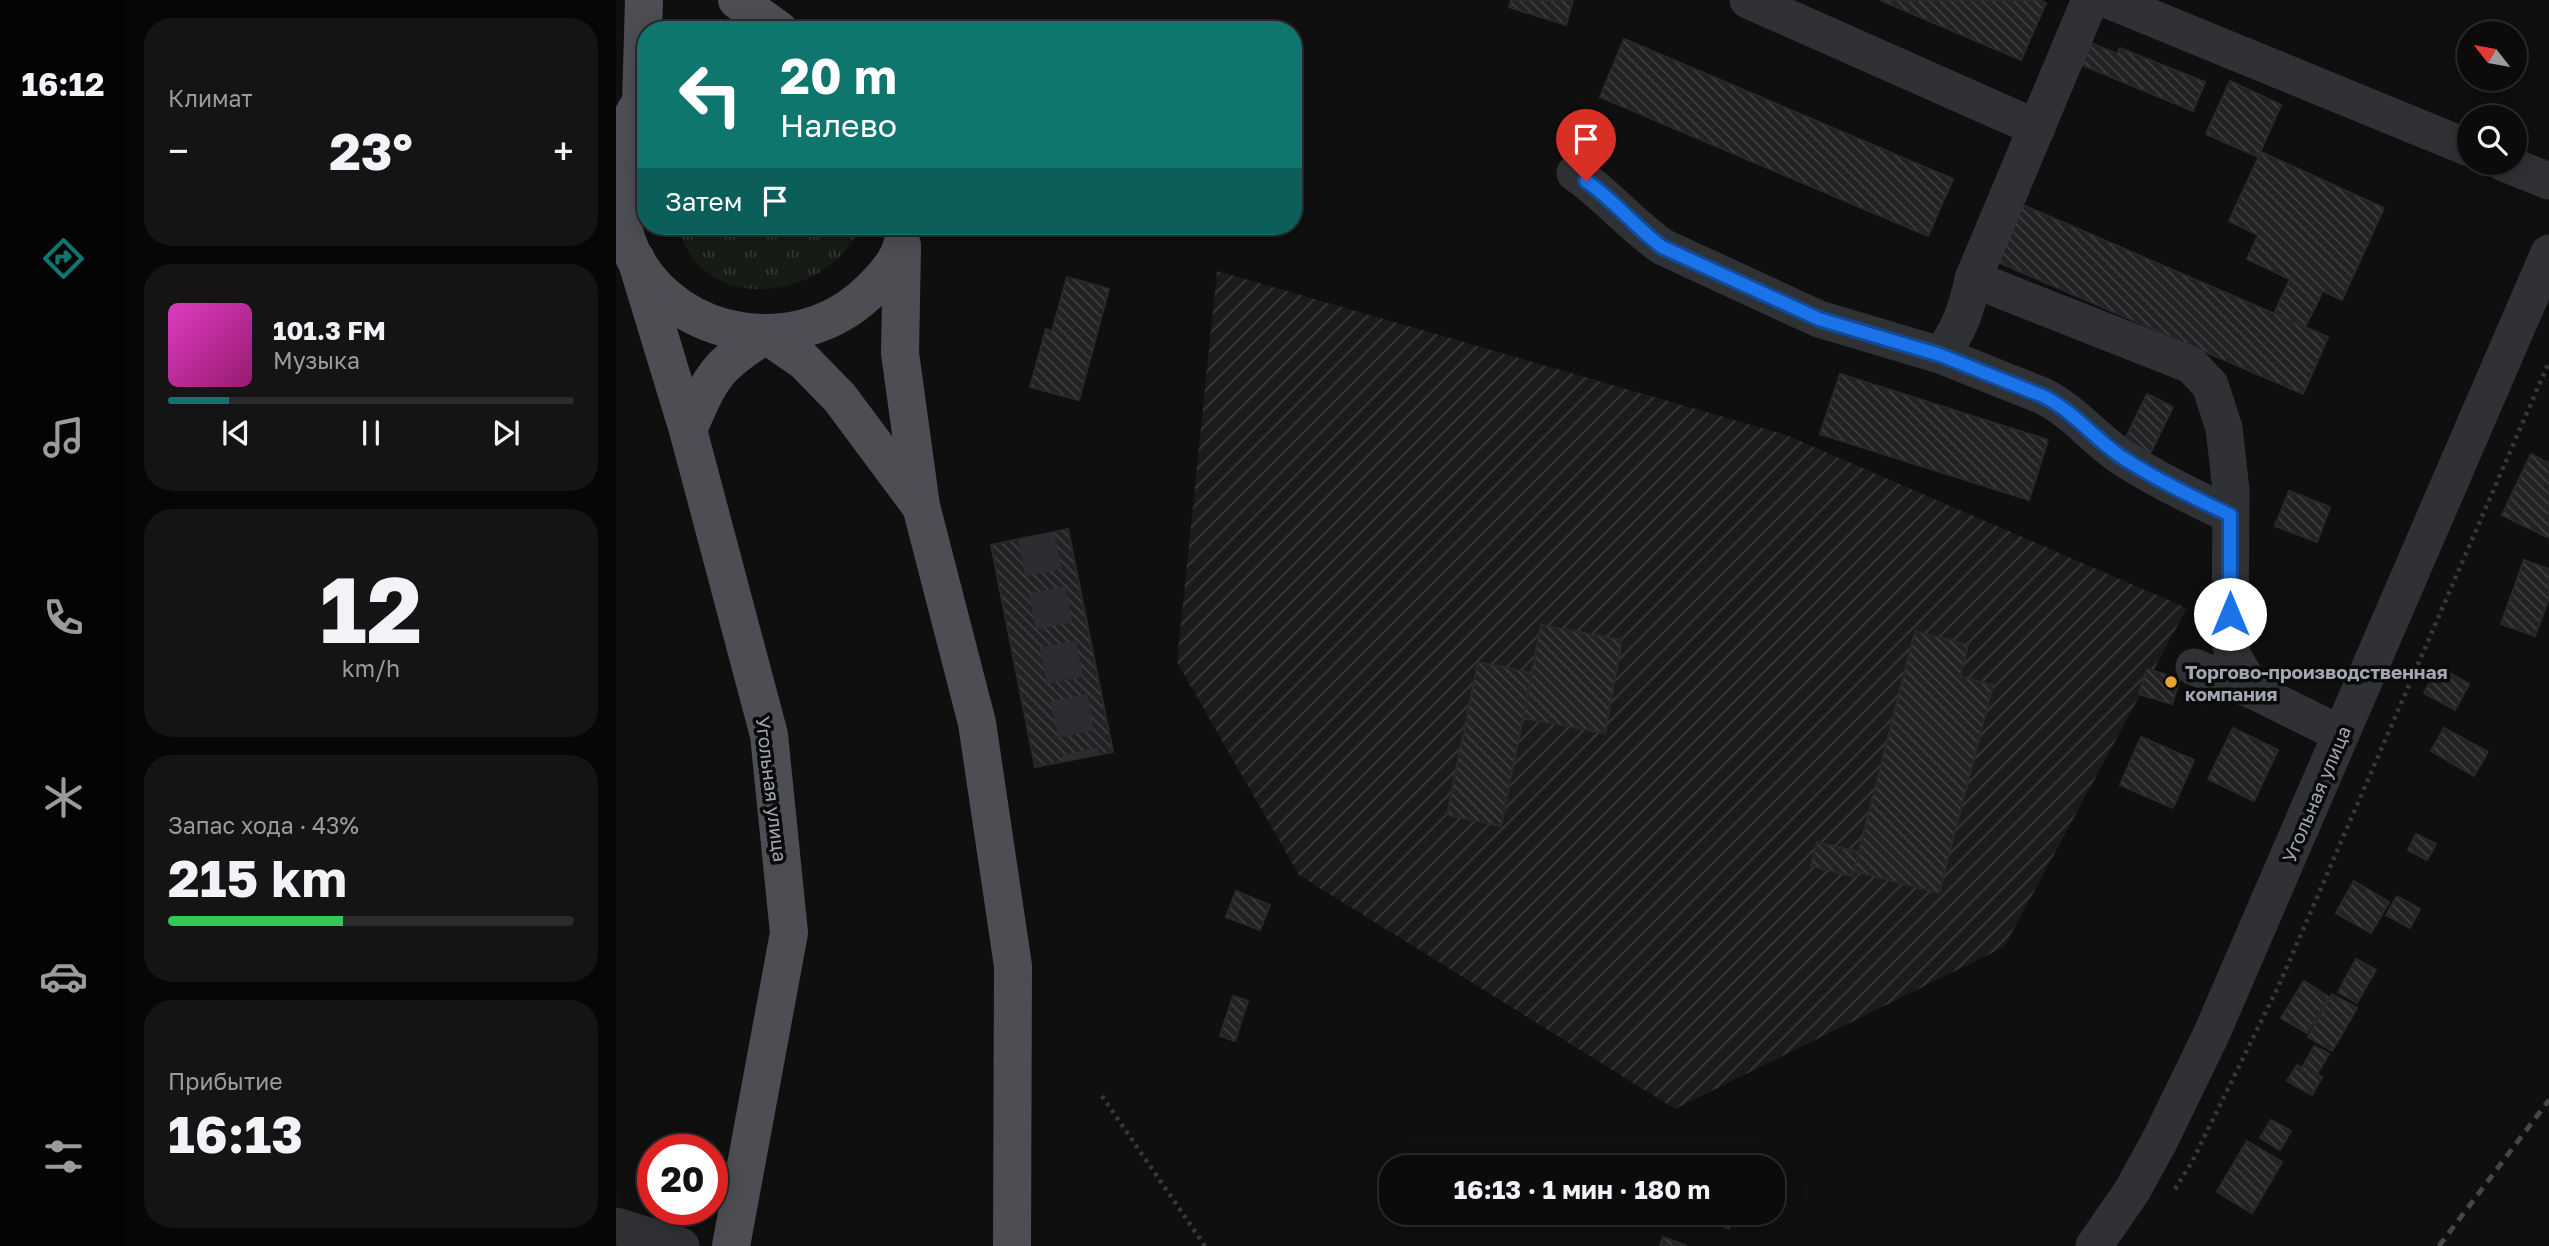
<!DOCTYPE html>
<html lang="ru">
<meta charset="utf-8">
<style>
body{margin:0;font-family:"Golos Text",sans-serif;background:#141415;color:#f1f3f6;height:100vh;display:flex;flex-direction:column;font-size:26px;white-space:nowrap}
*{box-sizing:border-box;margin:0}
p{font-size:23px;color:#9a9b9d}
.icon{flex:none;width:38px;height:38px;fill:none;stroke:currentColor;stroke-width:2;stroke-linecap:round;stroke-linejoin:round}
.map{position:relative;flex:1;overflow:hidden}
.drawer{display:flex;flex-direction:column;gap:18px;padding:18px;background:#060607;width:490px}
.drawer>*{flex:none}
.banner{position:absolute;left:21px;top:21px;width:665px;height:214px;border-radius:28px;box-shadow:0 4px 18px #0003,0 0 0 2px #2b2b2d;background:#0f766e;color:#fff;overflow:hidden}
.needle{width:46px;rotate:301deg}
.buttons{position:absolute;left:1841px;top:21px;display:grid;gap:14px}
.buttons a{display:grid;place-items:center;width:70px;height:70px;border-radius:50%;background:#0b0b0c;box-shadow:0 4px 18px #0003,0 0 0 2px #2b2b2d;font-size:35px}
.speed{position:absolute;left:21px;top:1134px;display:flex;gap:14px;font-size:35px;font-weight:700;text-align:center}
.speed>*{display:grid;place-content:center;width:91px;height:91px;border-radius:50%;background:#0b0b0c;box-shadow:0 4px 18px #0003,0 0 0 2px #2b2b2d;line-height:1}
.speed .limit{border:10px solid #d22;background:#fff;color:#111}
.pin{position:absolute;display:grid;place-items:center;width:60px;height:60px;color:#fff;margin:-72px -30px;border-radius:50% 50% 50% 0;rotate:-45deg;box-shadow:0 0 7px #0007}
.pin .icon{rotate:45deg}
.me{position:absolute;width:77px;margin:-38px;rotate:0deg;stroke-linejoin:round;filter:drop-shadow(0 0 5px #0008)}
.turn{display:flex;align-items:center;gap:24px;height:147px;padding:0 28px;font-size:32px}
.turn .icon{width:91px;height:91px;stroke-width:2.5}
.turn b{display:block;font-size:49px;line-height:60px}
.then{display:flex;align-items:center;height:66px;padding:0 28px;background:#0003;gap:14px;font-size:26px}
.big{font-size:52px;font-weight:700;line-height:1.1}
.drawer .tile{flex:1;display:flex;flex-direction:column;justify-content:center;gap:10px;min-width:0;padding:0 24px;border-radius:28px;background:#141415}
.drawer .dial{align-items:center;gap:0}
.dial b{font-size:91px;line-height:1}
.song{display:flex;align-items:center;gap:21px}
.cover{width:84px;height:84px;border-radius:10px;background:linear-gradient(135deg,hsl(310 70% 55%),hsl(320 70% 35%))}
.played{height:7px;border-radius:4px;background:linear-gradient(90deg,#0f766e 15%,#2b2b2d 15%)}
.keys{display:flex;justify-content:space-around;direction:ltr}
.heat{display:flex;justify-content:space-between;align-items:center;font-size:38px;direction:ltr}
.charge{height:10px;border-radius:5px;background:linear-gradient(90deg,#34c759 43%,#2b2b2d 0)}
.trip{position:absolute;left:763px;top:1155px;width:406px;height:70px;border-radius:28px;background:#0b0b0c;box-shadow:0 4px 18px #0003,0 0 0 2px #2b2b2d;font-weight:700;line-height:70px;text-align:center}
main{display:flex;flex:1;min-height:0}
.tab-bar{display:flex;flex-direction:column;width:126px;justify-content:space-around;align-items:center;background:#040405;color:#9a9b9d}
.tab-bar .icon{width:49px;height:49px}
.tab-bar .active{color:#0f766e}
.tab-bar b{font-size:32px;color:#f1f3f6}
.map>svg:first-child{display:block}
.industrial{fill:url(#industrial-furrows)}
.grass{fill:url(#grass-tufts)}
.building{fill:url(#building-back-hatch);stroke:#29292c;stroke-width:2}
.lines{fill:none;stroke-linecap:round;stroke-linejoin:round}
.minor-tunnel{stroke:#2c2d30;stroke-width:37;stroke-dasharray:37 18;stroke-linecap:butt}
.path{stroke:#36383c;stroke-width:4.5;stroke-dasharray:3.5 5;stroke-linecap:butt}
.minor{stroke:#303135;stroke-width:37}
.major{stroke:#4c4e54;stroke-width:38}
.rail{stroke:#43454a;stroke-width:5;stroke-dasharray:9 7;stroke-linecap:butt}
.route-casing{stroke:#114b97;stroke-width:18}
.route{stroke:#1a73e8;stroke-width:12}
.poi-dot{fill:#eaa12d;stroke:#0a0a0b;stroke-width:2.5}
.labels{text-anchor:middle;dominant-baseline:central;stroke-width:7;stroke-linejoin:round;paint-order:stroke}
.poi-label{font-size:19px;font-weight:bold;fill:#a1a6b1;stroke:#0a0a0b;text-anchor:start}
.street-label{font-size:19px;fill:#a1a6b1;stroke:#0a0a0b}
</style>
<main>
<nav class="tab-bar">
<b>16:12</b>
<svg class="icon active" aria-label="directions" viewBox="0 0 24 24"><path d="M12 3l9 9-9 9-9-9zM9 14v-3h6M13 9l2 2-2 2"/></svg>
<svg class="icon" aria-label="music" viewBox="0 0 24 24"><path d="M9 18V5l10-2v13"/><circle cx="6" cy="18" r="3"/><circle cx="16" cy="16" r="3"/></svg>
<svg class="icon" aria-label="phone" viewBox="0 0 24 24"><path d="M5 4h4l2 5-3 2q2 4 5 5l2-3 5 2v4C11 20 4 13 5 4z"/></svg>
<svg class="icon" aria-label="climate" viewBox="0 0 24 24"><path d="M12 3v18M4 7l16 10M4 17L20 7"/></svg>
<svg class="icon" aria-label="car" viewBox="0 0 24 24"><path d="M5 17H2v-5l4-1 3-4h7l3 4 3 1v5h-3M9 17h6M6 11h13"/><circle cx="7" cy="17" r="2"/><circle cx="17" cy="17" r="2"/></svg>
<svg class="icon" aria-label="filters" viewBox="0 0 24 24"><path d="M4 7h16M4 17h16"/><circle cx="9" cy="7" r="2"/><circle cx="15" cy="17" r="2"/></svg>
</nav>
<section class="drawer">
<div class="tile"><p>Климат</p>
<div class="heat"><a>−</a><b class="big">23°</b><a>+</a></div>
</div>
<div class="tile">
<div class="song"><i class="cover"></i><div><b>101.3 FM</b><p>Музыка</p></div></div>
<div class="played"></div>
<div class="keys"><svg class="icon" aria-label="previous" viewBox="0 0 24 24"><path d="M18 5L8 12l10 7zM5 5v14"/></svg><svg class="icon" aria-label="pause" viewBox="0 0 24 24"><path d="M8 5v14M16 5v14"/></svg><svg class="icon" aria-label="next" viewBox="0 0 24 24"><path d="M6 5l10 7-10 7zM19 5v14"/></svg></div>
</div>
<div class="tile dial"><b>12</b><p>km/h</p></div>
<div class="tile"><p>Запас хода · 43%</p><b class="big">215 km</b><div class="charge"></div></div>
<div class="tile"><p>Прибытие</p><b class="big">16:13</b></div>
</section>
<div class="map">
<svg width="1933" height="1246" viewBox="0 0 1933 1246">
<defs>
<pattern id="industrial-furrows" width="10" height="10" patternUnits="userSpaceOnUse" patternTransform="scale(1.75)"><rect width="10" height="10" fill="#1b1b1d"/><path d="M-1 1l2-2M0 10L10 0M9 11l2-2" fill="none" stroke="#39393b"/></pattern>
<pattern id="grass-tufts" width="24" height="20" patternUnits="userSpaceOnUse" patternTransform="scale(1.75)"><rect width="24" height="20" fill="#161b16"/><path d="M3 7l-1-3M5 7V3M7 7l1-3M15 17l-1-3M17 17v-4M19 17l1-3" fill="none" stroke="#353936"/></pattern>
<pattern id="building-back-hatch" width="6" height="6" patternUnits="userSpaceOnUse" patternTransform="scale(1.75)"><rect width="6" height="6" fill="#222224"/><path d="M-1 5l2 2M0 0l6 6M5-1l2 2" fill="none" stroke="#3f3f41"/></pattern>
</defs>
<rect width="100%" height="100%" fill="#0f0f10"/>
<polygon class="industrial" points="601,271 1170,435 1571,608 1388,947 1059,1109 683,875 561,662"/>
<path class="grass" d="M 61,226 L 246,226 C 211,301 87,319 61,226 Z"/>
<g class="building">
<polygon points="895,0 957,0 950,25 893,7"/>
<polygon points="1264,0 1423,0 1430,3 1405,60"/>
<polygon points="1008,39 1337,179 1312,236 984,97"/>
<polygon points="1475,43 1501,54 1504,48 1589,82 1577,111 1466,65"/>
<polygon points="1614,81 1665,105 1642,157 1590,134"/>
<polygon points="1645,152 1768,208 1726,300 1707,291 1689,327 1658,314 1674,279 1631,259 1642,235 1613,221"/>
<polygon points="1400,202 1712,337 1687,394 1375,259"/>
<polygon points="451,277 493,289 463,400 414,387 430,329 436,331"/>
<polygon points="1224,374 1432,440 1413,500 1204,434"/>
<polygon points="1531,394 1557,407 1534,454 1508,441"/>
<polygon points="1915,454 1933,463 1933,538 1886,515"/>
<polygon points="1673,491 1714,507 1701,542 1659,526"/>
<polygon points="452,529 497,752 419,767 375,545"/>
<polygon points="1908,560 1933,569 1933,598 1919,636 1885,624"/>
<polygon points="925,625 1006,640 989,733 907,718"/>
<polygon points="1299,631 1352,645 1344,677 1377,685 1323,893 1238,871"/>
<polygon points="862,662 916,673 885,826 831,815"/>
<polygon points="1822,667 1853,684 1839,710 1808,693"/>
<polygon points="1531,669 1564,679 1556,704 1523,694"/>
<polygon points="1617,728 1662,750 1638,801 1592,779"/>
<polygon points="1828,728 1872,752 1858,776 1815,751"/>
<polygon points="1525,737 1578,760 1557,808 1504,785"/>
<polygon points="1800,834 1820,844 1811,860 1792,850"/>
<polygon points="1201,842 1243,852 1237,876 1195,866"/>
<polygon points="1738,881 1773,902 1755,933 1720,913"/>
<polygon points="620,891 654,905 644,930 610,917"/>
<polygon points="1781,896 1804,909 1794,928 1770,915"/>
<polygon points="1740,959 1760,970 1741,1003 1722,992"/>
<polygon points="1688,981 1713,997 1691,1033 1665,1018"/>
<polygon points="1716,994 1741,1008 1716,1051 1692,1037"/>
<polygon points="617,996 632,1001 619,1041 604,1036"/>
<polygon points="1698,1046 1713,1054 1701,1074 1706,1077 1696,1095 1671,1081 1681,1065 1686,1068"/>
<polygon points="1655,1120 1675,1131 1664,1150 1644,1138"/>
<polygon points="1631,1141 1666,1162 1636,1213 1601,1192"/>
<polygon points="1075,1213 1119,1213 1113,1229"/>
<polygon points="1047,1237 1071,1246 1044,1246"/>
</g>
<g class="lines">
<polyline class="minor-tunnel" points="420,536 465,758"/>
<g class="path">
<polyline points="486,1096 589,1246"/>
<polyline points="1559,1189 1576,1162 1663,985 1933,362"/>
</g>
<g class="minor">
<polyline points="1132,0 1421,128"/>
<polyline points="1492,0 1853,148"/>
<polyline points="1888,163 1933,181"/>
<path d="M 959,173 C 991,195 1015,225 1047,247 L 1203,319 L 1324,355 L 1427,396 C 1457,411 1477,437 1504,456 C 1539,479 1577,497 1614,515"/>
<polyline points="1357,279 1575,365 1594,385 1608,428 1615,490 1614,639 1617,657 1638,691 1725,734"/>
<path d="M 1324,355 C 1343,332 1351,308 1357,279 L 1474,0"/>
<polyline points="1578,667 1638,691"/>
<polyline points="0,1226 65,1246"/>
<polyline points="1478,1246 1516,1191 1544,1140 1595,1035 1933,253"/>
</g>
<g class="major">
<polyline points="121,0 163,30"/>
<polyline points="25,102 28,0"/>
<path d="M 0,178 C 5,150 10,118 30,96"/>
<path d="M 0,182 C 3,209 6,235 19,259 C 64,339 176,357 245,299 C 261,285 281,265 286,245"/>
<polyline points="286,248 284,353 305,506 361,723 397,966 396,1246"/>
<polyline points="20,259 72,430 153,735 173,933 115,1246"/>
<polyline points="150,335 188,361 224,398 303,504"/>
<path d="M 72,430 C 95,377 99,366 150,335"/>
</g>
<polyline class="rail" points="1823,1246 1933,1100"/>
</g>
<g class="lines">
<g class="route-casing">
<path id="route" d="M 970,181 C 998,200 1019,227 1046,247 L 1203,319 L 1324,355 L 1427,396 C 1457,411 1477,437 1504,456 C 1539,479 1577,497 1614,515 L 1614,614"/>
</g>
<use href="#route" class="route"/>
</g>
<circle class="poi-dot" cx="1555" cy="682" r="7"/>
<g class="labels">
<g class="poi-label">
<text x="1569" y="671">Торгово-производственная<tspan x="1569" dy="22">компания</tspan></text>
</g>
<g class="street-label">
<text transform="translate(156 789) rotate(83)">Угольная улица</text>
<text transform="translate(1700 794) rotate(-67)">Угольная улица</text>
</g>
</g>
</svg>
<div class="buttons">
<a><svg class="needle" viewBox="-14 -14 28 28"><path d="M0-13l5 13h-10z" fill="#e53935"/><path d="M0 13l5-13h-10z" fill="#9a9b9d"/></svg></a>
<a><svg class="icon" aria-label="search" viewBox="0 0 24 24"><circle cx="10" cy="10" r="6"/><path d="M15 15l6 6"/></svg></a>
</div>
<div class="speed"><div class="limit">20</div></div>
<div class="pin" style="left:970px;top:181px;background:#d93025"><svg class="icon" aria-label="arrive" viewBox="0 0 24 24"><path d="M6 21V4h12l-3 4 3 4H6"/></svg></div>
<svg class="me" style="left:1614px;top:614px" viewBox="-20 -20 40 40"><circle r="19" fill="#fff"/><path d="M0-13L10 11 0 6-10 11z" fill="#1a73e8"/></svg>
<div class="trip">16:13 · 1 мин · 180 m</div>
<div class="banner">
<div class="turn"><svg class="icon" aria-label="left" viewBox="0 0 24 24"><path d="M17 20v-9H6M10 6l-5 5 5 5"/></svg><div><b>20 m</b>Налево</div></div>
<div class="then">Затем<svg class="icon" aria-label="arrive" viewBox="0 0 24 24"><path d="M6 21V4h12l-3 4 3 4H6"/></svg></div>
</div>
</div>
</main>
